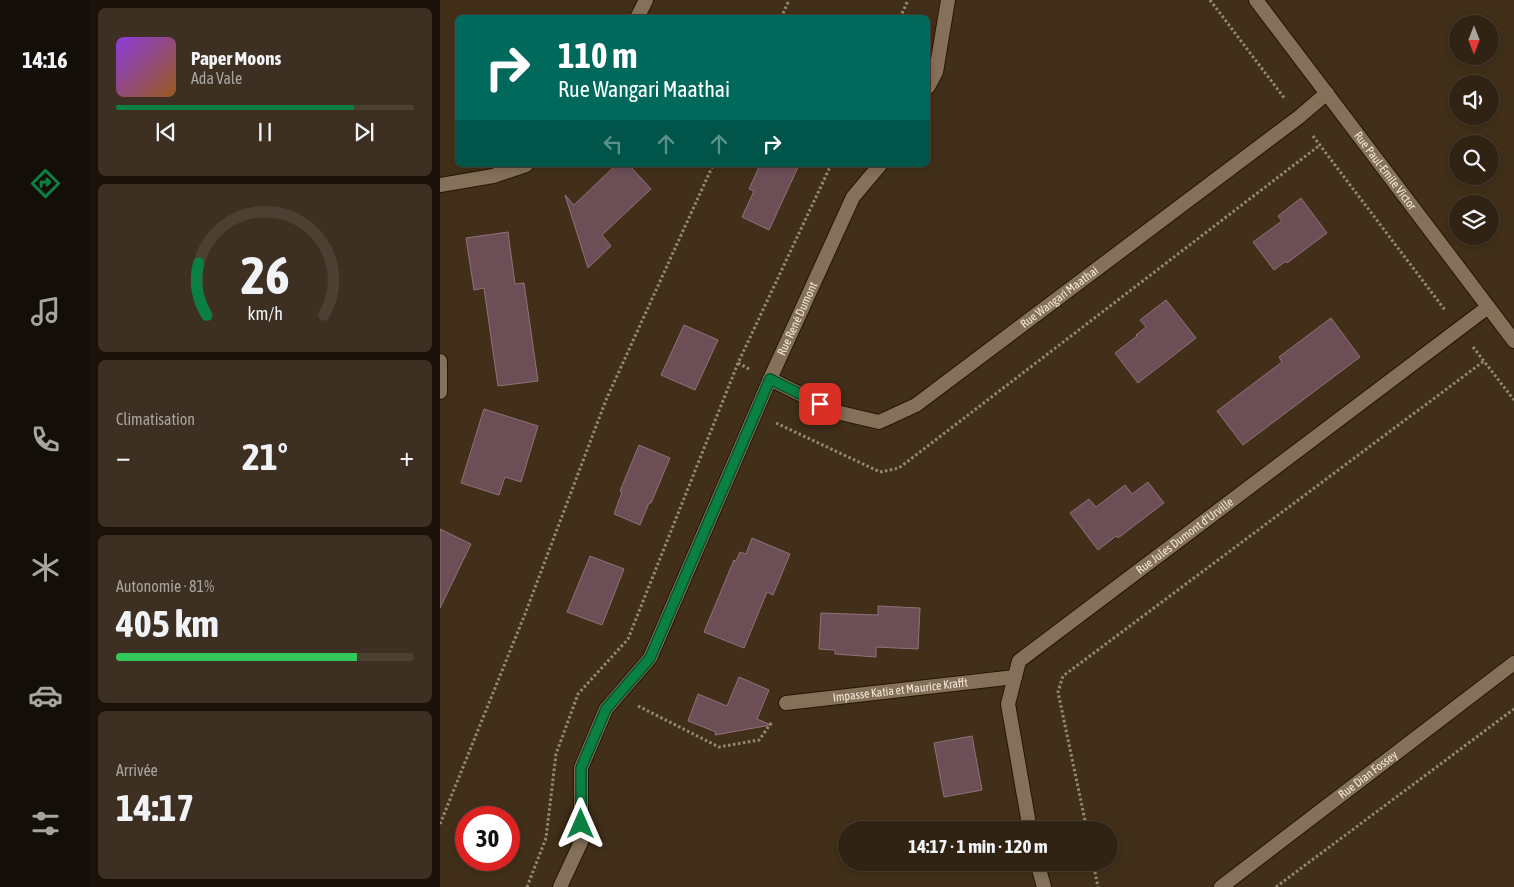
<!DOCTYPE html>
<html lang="fr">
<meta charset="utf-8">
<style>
body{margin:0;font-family:"Asap Condensed",sans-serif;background:#3d2f21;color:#f1f3f6;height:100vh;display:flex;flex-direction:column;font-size:19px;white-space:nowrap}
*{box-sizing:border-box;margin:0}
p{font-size:16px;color:#a8a4a0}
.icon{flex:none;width:28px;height:28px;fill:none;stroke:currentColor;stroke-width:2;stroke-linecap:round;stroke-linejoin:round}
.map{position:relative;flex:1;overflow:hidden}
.sheet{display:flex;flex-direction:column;gap:8px;padding:8px;background:#1b130a;width:350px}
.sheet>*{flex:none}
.banner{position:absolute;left:15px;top:15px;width:475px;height:152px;border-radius:8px;box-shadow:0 2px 8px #0003,0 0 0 1px #4c4033;background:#00695c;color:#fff;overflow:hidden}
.needle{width:32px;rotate:180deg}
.fabs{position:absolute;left:1009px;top:15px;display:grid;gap:10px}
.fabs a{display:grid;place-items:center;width:50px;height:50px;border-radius:50%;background:#312313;box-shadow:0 2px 8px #0003,0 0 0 1px #4c4033;font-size:25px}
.speed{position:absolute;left:15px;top:806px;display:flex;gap:10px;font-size:25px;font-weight:700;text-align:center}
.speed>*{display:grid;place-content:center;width:65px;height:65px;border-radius:50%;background:#312313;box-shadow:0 2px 8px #0003,0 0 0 1px #4c4033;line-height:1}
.speed .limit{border:8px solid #d22;background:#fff;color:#111}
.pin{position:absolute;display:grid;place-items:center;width:42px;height:42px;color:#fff;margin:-21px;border-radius:10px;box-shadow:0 2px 8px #0006}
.me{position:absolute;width:55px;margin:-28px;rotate:0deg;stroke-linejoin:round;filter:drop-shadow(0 0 4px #0008)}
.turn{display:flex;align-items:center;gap:18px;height:105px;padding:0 20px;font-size:22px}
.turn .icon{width:65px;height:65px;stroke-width:2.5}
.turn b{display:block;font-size:35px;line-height:42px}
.lanes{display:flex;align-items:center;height:48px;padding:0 20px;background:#0003;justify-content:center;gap:25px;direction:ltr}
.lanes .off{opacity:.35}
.big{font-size:38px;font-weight:700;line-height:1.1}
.sheet .card{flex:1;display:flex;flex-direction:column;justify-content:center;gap:8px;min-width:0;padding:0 18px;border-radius:8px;background:#3d2f21}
.sheet .dial{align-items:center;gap:0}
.dial svg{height:130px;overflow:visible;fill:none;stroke:#4c4033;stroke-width:7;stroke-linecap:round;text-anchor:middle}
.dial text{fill:#f1f3f6;stroke:none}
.song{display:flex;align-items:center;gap:15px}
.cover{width:60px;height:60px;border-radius:8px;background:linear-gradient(135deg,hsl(270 70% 55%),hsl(30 70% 35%))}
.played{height:5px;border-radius:2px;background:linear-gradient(90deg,#0b8043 80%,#4c4033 80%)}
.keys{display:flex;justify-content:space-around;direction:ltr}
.heat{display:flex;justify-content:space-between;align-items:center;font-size:28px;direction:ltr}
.charge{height:8px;border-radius:4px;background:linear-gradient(90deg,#34c759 81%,#4c4033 0)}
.trip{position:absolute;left:398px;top:821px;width:280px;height:50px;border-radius:25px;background:#312313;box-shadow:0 2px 8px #0003,0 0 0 1px #4c4033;font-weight:700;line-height:50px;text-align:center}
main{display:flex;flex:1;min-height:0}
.dock{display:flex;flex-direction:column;width:90px;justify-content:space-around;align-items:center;background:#140e08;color:#a8a4a0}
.dock .icon{width:35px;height:35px}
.dock .selected{color:#0b8043}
.dock b{font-size:22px;color:#f1f3f6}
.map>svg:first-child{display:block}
.building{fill:#6c4e57;stroke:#92717a}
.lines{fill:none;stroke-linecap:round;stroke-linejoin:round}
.minor-casing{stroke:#271602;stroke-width:16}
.path{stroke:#968775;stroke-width:3;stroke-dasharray:2.5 2.5;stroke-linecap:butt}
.minor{stroke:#857159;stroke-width:14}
.route-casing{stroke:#07532c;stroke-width:12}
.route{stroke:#0b8043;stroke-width:9}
.labels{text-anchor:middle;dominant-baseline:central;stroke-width:5;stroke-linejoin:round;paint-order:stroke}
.street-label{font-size:12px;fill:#f3e7da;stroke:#21190f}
</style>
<main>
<nav class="dock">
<b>14:16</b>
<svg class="icon selected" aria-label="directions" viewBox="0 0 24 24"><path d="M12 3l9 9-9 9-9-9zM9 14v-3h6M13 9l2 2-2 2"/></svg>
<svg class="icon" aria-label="music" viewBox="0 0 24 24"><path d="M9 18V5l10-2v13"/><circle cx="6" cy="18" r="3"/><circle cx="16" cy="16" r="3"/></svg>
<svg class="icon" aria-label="phone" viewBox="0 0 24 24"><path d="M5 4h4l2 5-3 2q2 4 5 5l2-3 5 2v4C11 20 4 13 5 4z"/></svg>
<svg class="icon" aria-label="climate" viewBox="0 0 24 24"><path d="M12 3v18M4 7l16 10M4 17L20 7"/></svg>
<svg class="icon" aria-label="car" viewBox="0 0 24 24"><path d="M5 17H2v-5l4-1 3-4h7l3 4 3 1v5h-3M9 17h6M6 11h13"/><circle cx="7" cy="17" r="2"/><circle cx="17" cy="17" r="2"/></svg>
<svg class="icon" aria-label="filters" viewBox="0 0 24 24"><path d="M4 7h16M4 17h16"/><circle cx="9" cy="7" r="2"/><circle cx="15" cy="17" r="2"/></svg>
</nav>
<section class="sheet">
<div class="card">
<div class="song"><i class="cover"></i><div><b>Paper Moons</b><p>Ada Vale</p></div></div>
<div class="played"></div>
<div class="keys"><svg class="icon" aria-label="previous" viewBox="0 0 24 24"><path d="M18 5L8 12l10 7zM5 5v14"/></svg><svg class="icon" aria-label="pause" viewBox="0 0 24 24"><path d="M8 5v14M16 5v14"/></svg><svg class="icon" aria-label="next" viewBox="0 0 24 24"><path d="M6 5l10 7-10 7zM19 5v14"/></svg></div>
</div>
<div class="card dial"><svg viewBox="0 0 100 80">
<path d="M14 69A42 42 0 1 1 86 69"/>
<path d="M14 69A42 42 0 0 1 9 37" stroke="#0b8043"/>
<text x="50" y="56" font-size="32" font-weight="700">26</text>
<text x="50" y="72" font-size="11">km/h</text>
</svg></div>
<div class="card"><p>Climatisation</p>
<div class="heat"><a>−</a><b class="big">21°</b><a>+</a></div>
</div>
<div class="card"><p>Autonomie · 81%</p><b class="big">405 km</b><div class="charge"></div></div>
<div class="card"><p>Arrivée</p><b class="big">14:17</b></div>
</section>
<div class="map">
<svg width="1074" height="887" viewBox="0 0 1074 887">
<rect width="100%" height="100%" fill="#412f19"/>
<g class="building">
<polygon points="176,165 189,165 211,189 162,235 171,246 148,268 125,195 134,205"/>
<polygon points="320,165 359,165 329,230 302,217 314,191 309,189"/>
<polygon points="861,198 887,233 847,263 846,261 834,270 813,242 842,221 838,216"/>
<polygon points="68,232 75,284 84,283 98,381 58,386 44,288 34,290 26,238"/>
<polygon points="726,300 756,338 698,383 675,353 697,336 696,335 706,327 700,320"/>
<polygon points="891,318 920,357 803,445 777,411 842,362 839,357"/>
<polygon points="244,325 278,340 255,390 221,375"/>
<polygon points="44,409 98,426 81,482 65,477 59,495 21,483"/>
<polygon points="199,445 230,458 211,503 209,503 200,525 174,514 182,492 180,491"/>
<polygon points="708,482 724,503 678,538 676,536 658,550 630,513 649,499 656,507 685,485 692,494"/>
<polygon points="0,529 31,544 0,608"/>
<polygon points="312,538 350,554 333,595 327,592 304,648 264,632 294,560 296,561 300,552 306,554"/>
<polygon points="150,556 184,569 162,625 127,612"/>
<polygon points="438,606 480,608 478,649 436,647 436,657 395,654 395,650 379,649 381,613 438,615"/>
<polygon points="299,677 329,690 317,719 331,725 275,735 276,732 248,721 258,694 287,706"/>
<polygon points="532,736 542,790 504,797 494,743"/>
</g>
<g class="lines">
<g class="minor-casing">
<g id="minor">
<path id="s1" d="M 816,0 L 1074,341"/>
<polyline points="197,18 206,0"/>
<polyline points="488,87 496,72 508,0"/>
<polyline points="0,185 53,176 86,165"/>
<polyline points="0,361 0,392"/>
<path id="s2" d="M 330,379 L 396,412 L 439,422 L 476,405 L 859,117 L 887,93"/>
<path id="s3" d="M 346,703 L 575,677"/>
<path id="s4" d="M 590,830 L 568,704 L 579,661 L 1048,307"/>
<polyline points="597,862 604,887"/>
<path id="s5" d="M 120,887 L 141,842 L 141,768 L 166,709 L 210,658 L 330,379 L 413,197 L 440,165"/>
<path id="s6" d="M 781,887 L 1074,663"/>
</g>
</g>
<g class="path">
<polyline points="770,0 845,99"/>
<polyline points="341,18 349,0"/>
<polyline points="460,18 468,0"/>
<polyline points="873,136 1005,310"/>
<polyline points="1033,347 1074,400"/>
<polyline points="309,369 298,363 391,165"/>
<polyline points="336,423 440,472 459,468 880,145"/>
<polyline points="198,706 279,747 319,740 332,722"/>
<polyline points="0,824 85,614 166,400 273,165"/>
<polyline points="647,830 618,692 623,676 1044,361"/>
<polyline points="653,862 658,887"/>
<polyline points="87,887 106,838 116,754 138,694 188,639 298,363"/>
<polyline points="836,887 1074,709"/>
</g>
<use href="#minor" class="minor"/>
</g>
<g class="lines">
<g class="route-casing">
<polyline id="route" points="141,824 141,768 166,709 210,658 330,379 380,404"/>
</g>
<use href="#route" class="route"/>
</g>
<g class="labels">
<g class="street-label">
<text stroke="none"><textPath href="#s1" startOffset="214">Rue Paul-Emile Victor</textPath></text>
<text stroke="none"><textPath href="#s2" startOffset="338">Rue Wangari Maathai</textPath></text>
<text stroke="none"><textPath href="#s5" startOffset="625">Rue René Dumont</textPath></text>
<text stroke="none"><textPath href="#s4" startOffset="380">Rue Jules Dumont d'Urville</textPath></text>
<text stroke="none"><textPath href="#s3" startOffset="115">Impasse Katia et Maurice Krafft</textPath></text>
<text stroke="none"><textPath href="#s6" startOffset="185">Rue Dian Fossey</textPath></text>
</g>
</g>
</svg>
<div class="fabs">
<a><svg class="needle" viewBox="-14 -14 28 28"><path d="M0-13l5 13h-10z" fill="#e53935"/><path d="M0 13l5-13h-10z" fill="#a8a4a0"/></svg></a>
<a><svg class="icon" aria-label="sound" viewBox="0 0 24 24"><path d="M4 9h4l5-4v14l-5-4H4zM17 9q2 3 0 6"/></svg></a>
<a><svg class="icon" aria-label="search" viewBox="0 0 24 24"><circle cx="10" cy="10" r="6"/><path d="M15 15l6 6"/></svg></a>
<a><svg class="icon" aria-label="layers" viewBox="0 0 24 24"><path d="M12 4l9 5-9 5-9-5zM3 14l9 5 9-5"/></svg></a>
</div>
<div class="speed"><div class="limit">30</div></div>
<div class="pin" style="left:380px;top:404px;background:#d93025"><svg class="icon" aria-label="arrive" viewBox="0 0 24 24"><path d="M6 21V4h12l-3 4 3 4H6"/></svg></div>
<svg class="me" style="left:141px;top:824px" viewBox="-20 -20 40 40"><path d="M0-17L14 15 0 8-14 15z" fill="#0b8043" stroke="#fff" stroke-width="4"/></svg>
<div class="trip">14:17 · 1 min · 120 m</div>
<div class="banner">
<div class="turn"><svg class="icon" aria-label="right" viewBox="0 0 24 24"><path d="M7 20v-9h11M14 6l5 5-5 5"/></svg><div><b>110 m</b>Rue Wangari Maathai</div></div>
<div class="lanes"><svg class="icon off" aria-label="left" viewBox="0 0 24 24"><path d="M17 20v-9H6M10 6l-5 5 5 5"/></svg><svg class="icon off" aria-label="ahead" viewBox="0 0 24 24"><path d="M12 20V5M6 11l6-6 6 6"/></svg><svg class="icon off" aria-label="ahead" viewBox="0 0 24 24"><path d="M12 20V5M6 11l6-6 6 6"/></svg><svg class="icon" aria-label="right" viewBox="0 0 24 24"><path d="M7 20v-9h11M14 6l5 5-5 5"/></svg></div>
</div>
</div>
</main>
